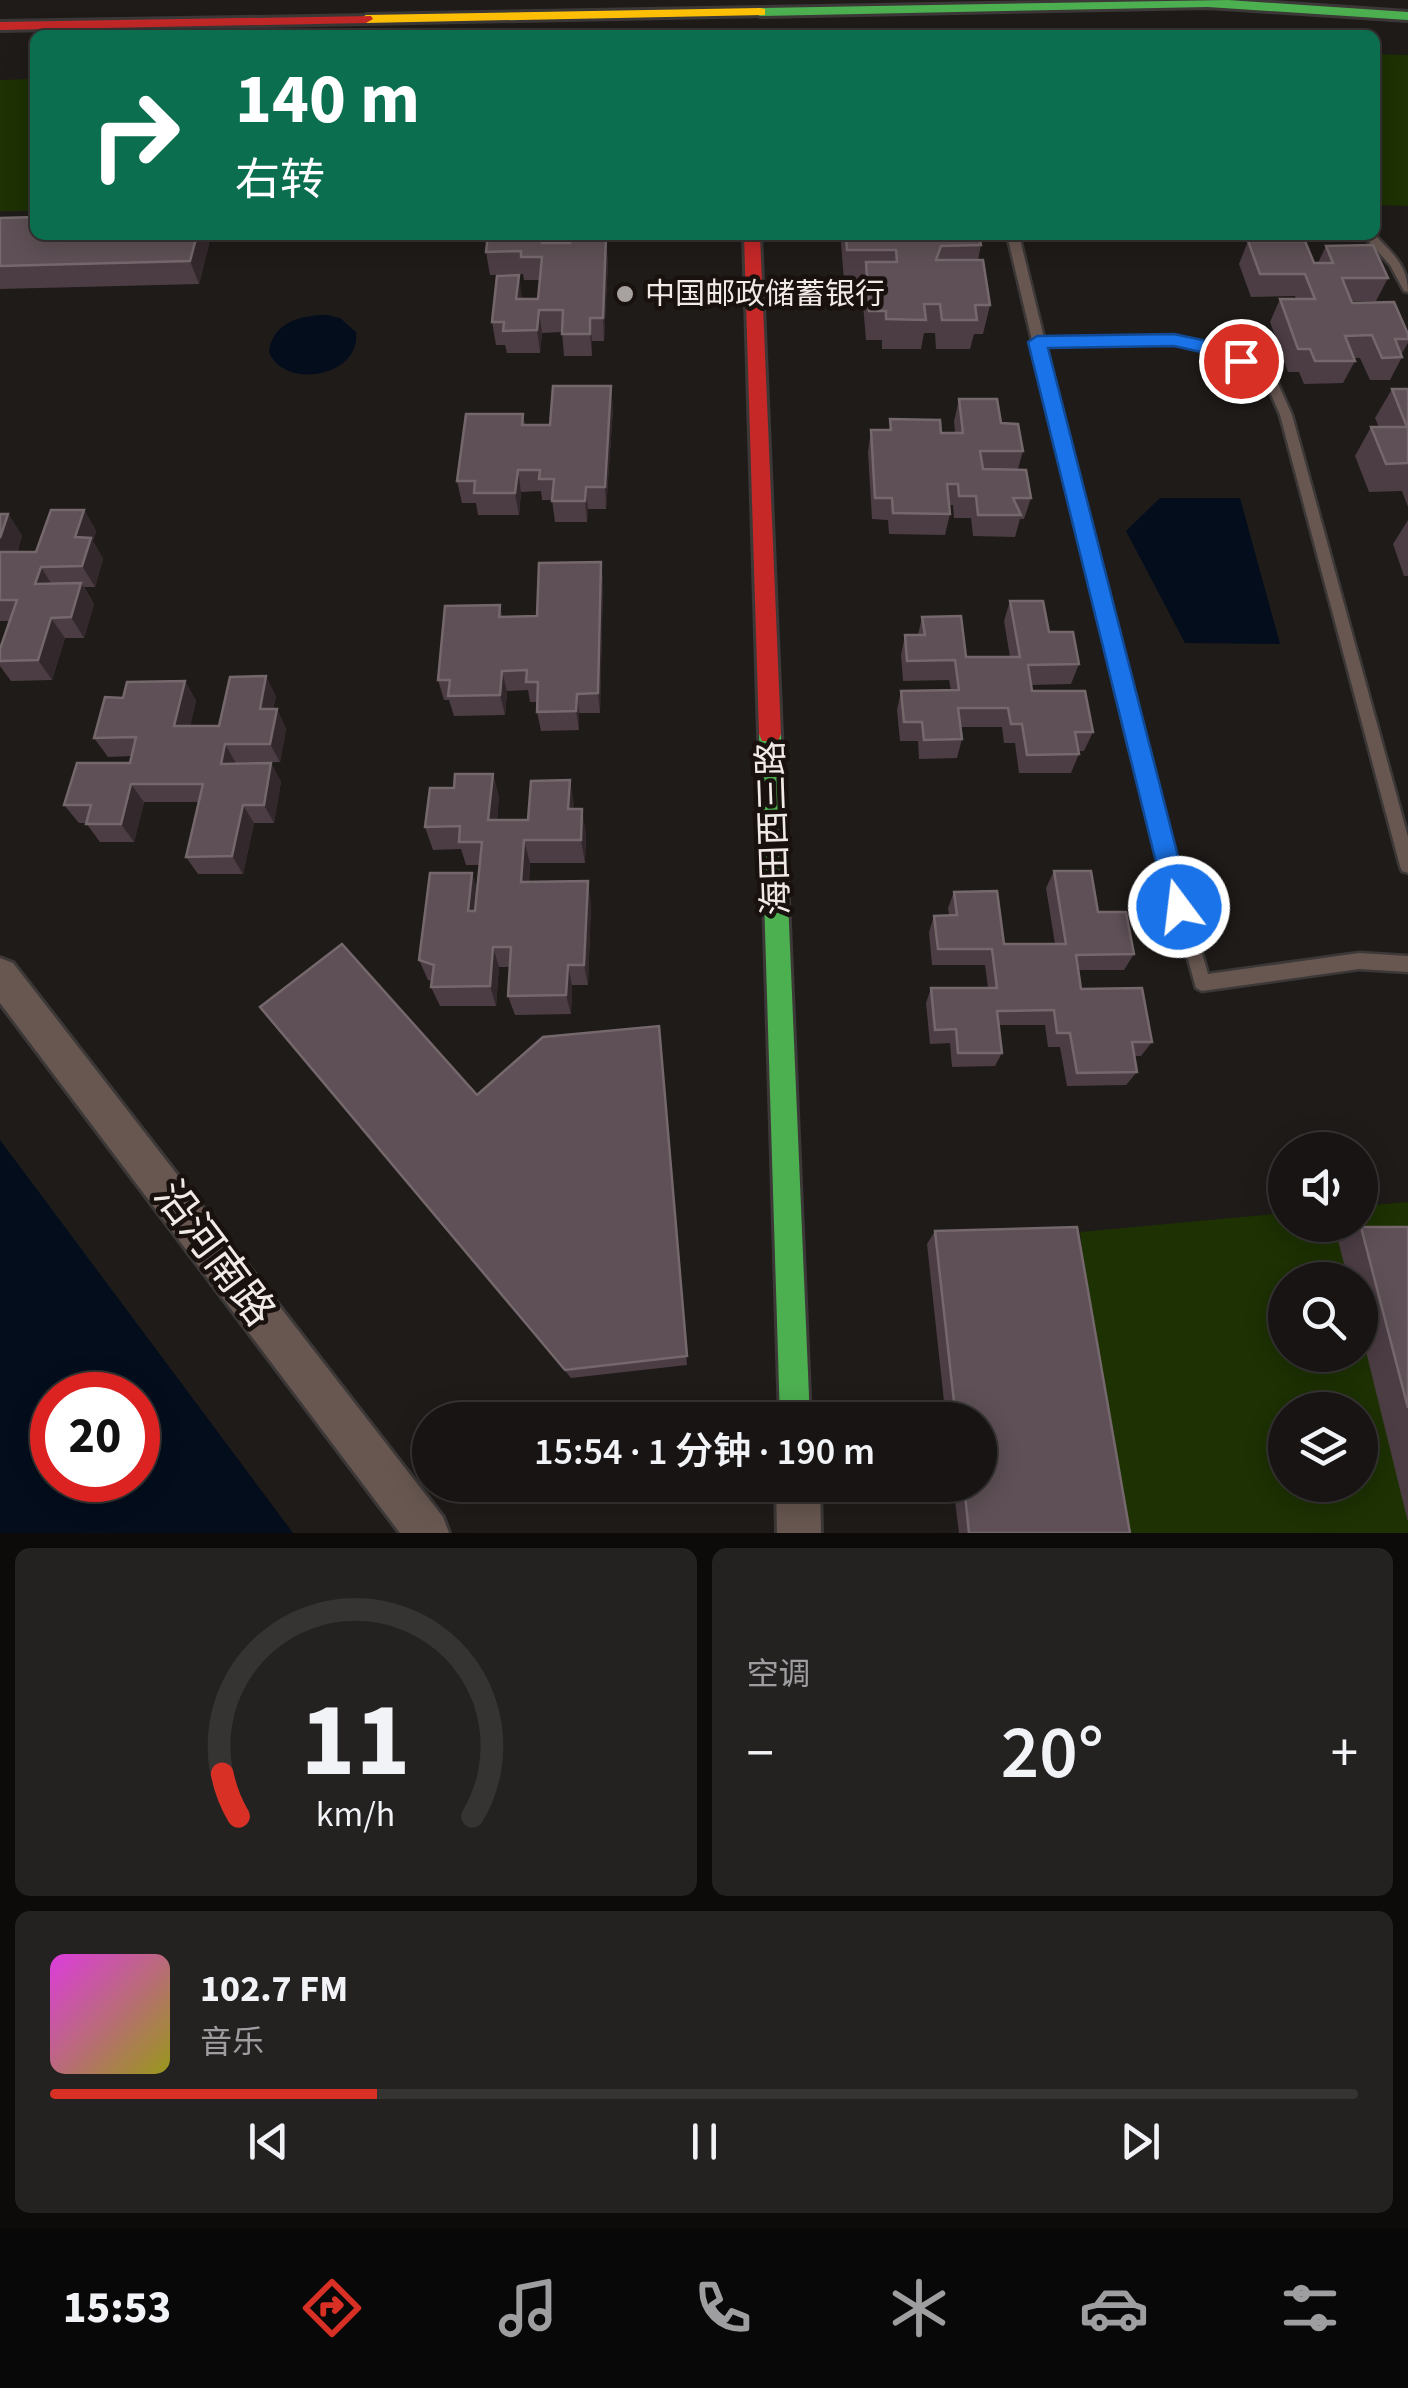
<!DOCTYPE html>
<html lang="zh">
<meta charset="utf-8">
<style>
body{margin:0;font-family:"Source Sans 3","Noto Sans SC",sans-serif;background:#242121;color:#f1f3f6;height:100vh;display:flex;flex-direction:column;font-size:38px;white-space:nowrap}
*{box-sizing:border-box;margin:0}
p{font-size:32px;color:#9e9ea0}
.icon{flex:none;width:55px;height:55px;fill:none;stroke:currentColor;stroke-width:2;stroke-linecap:round;stroke-linejoin:round}
.map{position:relative;height:1533px;overflow:hidden}
.details{display:flex;flex-direction:column;gap:15px;padding:15px;background:#0d0b0a;flex:1}
.details>*{flex:none}
.banner{position:absolute;left:30px;top:30px;width:1350px;height:210px;border-radius:15px;box-shadow:0 5px 25px #0003,0 0 0 2px #363333;background:#0b6e4f;color:#fff;overflow:hidden}
.controls{position:absolute;left:1268px;top:1132px;display:grid;gap:20px}
.controls a{display:grid;place-items:center;width:110px;height:110px;border-radius:50%;background:#171413;box-shadow:0 5px 25px #0003,0 0 0 2px #363333;font-size:50px}
.speed{position:absolute;left:30px;top:1372px;display:flex;gap:20px;font-size:50px;font-weight:700;text-align:center}
.speed>*{display:grid;place-content:center;width:130px;height:130px;border-radius:50%;background:#171413;box-shadow:0 5px 25px #0003,0 0 0 2px #363333;line-height:1}
.speed .limit{border:15px solid #d22;background:#fff;color:#111}
.pin{position:absolute;display:grid;place-items:center;width:85px;height:85px;color:#fff;margin:-42px;border:5px solid #fff;border-radius:50%;box-shadow:0 2px 10px #0007}
.me{position:absolute;width:110px;margin:-55px;rotate:345deg;stroke-linejoin:round;filter:drop-shadow(0 0 8px #0008)}
.turn{display:flex;align-items:center;gap:35px;height:210px;padding:0 40px;font-size:45px}
.turn .icon{width:130px;height:130px;stroke-width:2.5}
.turn b{display:block;font-size:70px;line-height:85px}
.big{font-size:75px;font-weight:600;line-height:1.1}
.details .tile{flex:1;display:flex;flex-direction:column;justify-content:center;gap:15px;min-width:0;padding:0 35px;border-radius:15px;background:#242121}
.details .dial{align-items:center;gap:0}
.dial svg{height:260px;overflow:visible;fill:none;stroke:#363333;stroke-width:7;stroke-linecap:round;text-anchor:middle}
.dial text{fill:#f1f3f6;stroke:none}
.song{display:flex;align-items:center;gap:30px}
.cover{width:120px;height:120px;border-radius:15px;background:linear-gradient(135deg,hsl(300 70% 55%),hsl(60 70% 35%))}
.played{height:10px;border-radius:5px;background:linear-gradient(90deg,#d93025 25%,#363333 25%)}
.keys{display:flex;justify-content:space-around;direction:ltr}
.heat{display:flex;justify-content:space-between;align-items:center;font-size:55px;direction:ltr}
.details .tiles{flex:1;display:grid;gap:15px;grid-template-columns:1fr 1fr}
.tile:last-child{grid-column:span 2}
.trip{position:absolute;left:412px;top:1402px;width:585px;height:100px;border-radius:50px;background:#171413;box-shadow:0 5px 25px #0003,0 0 0 2px #363333;font-weight:600;line-height:100px;text-align:center}
.tab-bar{display:flex;height:160px;justify-content:space-around;align-items:center;background:#090808;color:#9e9ea0}
.tab-bar .icon{width:70px;height:70px}
.tab-bar .on{color:#d93025}
.tab-bar b{font-size:45px;color:#f1f3f6}
.map>svg:first-child{display:block}
.green{fill:#1d3103;fill-rule:evenodd}
.water{fill:#030d1c;fill-rule:evenodd}
.lines{fill:none;stroke-linecap:round;stroke-linejoin:round}
.lane-casing{stroke:#3b3837;stroke-width:5}
.street-casing{stroke:#3b3837;stroke-width:6}
.fast-casing{stroke:#3b3837;stroke-width:6}
.slow-casing{stroke:#3b3837;stroke-width:6}
.jam-casing{stroke:#3b3837;stroke-width:6}
.lane{fill:#685751;fill-rule:evenodd}
.street{fill:#685751;fill-rule:evenodd}
.fast{fill:#4caf50;fill-rule:evenodd}
.slow{fill:#ffc107;fill-rule:evenodd}
.jam{fill:#c62828;fill-rule:evenodd}
.wall{fill:#4c3d44}
.shaded-wall{fill:#33282c}
.building{fill:#5e5056;stroke:#75686c;stroke-width:2.5}
.route{fill:#1a73e8;stroke:#114b97;stroke-width:2.5}
.poi-dot{fill:#a7a29f;stroke:#19110d;stroke-width:4}
.labels{text-anchor:middle;dominant-baseline:central;stroke-width:9;stroke-linejoin:round;paint-order:stroke}
.far-poi-label{font-size:30px;fill:#f0eae7;stroke:#19110d;text-anchor:start}
.street-label{font-size:35px;fill:#f0eae7;stroke:#19110d}
.near-street-label{font-size:42px;fill:#f0eae7;stroke:#19110d}
</style>
<div class="map">
<svg width="1408" height="1533" viewBox="0 0 1408 1533">
<rect width="100%" height="100%" fill="#1f1b19"/>
<g class="green">
<polygon points="1375,54 1408,55 1408,206 1375,205"/>
<polygon points="35,79 35,211 0,211 0,80"/>
<path d="M 1408,1202 L 1408,1533 L 1117,1533 L 1080,1232 L 1285,1213 L 1285,1225 L 1360,1225 L 1360,1206 ZM 1285,1280 L 1360,1280 L 1360,1355 L 1285,1355 ZM 1285,1410 L 1360,1410 L 1360,1485 L 1285,1485 Z"/>
</g>
<g class="water">
<path d="M 327,315 L 340,318 L 356,332 C 362,376 285,391 269,352 C 272,322 302,315 327,315 Z"/>
<polygon points="1160,498 1240,498 1280,644 1185,643 1126,531"/>
<path d="M 0,1140 L 293,1533 L 0,1533 ZM 52,1395 L 138,1395 L 138,1480 L 52,1480 Z"/>
</g>
<g class="lines">
<g class="lane-casing">
<g id="lane">
<polygon points="1007,235 1019,235 1044,338 1174,336 1218,346 1272,370 1292,415 1408,837 1408,873 1402,871 1400,866 1280,415 1263,376 1211,352 1174,344 1046,346 1142,744 1208,974 1359,953 1408,956 1408,972 1359,969 1202,991 1196,988 1128,744"/>
<path d="M 1363,235 L 1375,235 C 1392,253 1408,266 1408,292 L 1404,291 L 1390,265 Z"/>
</g>
</g>
<g class="street-casing">
<g id="street">
<polygon points="0,958 13,963 443,1517 449,1533 400,1533 0,1003"/>
<polygon points="776,1485 820,1485 821,1533 777,1533"/>
</g>
</g>
<g class="fast-casing">
<g id="fast">
<polygon points="1228,0 1408,12 1408,20 1208,7 760,16 753,12 760,8"/>
<polygon points="770,725 778,727 781,734 810,1420 780,1420 759,734 762,727"/>
</g>
</g>
<g class="slow-casing">
<polygon id="slow" points="760,8 765,9 765,15 366,23 359,19 366,15"/>
</g>
<g class="jam-casing">
<g id="jam">
<polygon points="371,16 373,19 366,23 0,30 0,22"/>
<polygon points="744,235 760,235 781,734 778,741 762,741 759,734"/>
</g>
</g>
<use href="#lane" class="lane"/>
<use href="#street" class="street"/>
<use href="#fast" class="fast"/>
<use href="#slow" class="slow"/>
<use href="#jam" class="jam"/>
</g>
<g class="wall">
<polygon points="0,218 211,236 199,284 0,289"/>
<polygon points="488,235 546,235 547,243 570,243 570,235 597,235 608,260 604,341 592,341 592,356 564,356 562,332 542,333 540,353 507,353 505,345 496,345 492,322 522,299 538,299 540,280 524,280 523,274 490,275 486,252"/>
<polygon points="842,235 979,235 981,245 978,260 990,305 983,334 974,334 970,349 936,349 935,333 924,333 921,349 882,349 882,340 866,340 862,292 863,280 844,280 841,244"/>
<polygon points="1248,241 1314,263 1318,263 1326,246 1388,278 1376,301 1351,301 1352,303 1408,334 1408,343 1401,355 1402,357 1390,380 1370,380 1360,358 1354,358 1355,361 1343,383 1304,384 1299,372 1288,372 1270,322 1280,299 1296,299 1295,296 1251,297 1239,264"/>
<polygon points="1392,389 1408,389 1408,507 1402,491 1369,492 1355,456 1371,427 1379,427 1375,418"/>
<polygon points="959,399 1001,423 1023,451 1018,469 1031,498 1024,519 1020,519 1015,537 973,536 971,518 954,518 953,505 949,505 950,514 945,535 889,534 888,520 872,519 868,452 871,430 889,430 890,419 941,433 955,433 954,421"/>
<polygon points="613,408 606,509 588,509 587,522 555,522 552,500 542,500 541,491 521,492 519,515 478,515 476,503 462,503 457,481 523,414 525,425 550,425"/>
<polygon points="84,510 96,531 93,541 103,559 95,587 84,587 94,604 84,638 65,638 52,680 11,681 0,666 0,649 10,621 0,621 0,514 8,514 22,536 17,552 36,552"/>
<polygon points="1408,520 1408,576 1404,576 1393,544"/>
<polygon points="601,562 603,583 600,713 579,713 579,730 541,731 537,712 537,702 530,702 528,690 507,691 505,715 454,716 449,700 444,700 438,680 500,605 502,617 537,616"/>
<polygon points="1010,601 1049,632 1079,664 1071,684 1031,685 1032,691 1093,732 1084,751 1079,751 1079,754 1071,773 1019,773 1015,743 1004,743 1002,727 961,727 962,739 957,758 919,759 918,741 900,741 897,710 901,691 951,690 949,680 903,681 901,655 905,635 918,635 922,617 966,657 1010,657 1004,621"/>
<polygon points="185,681 196,701 190,726 219,726 276,696 273,709 277,709 286,729 280,762 236,763 271,763 281,782 274,823 254,823 243,874 198,874 186,857 199,802 144,802 134,842 100,842 86,823 79,823 64,805 130,763 132,756 108,757 94,738 123,698"/>
<polygon points="493,774 499,797 497,820 528,820 570,780 573,809 586,832 585,863 530,863 529,882 591,903 588,985 572,985 571,1014 515,1015 508,996 510,967 499,967 496,1006 440,1006 431,987 432,981 428,980 419,960 478,890 480,865 466,865 461,849 433,850 425,827 454,788"/>
<polygon points="1054,871 1098,912 1134,954 1124,970 1078,970 1081,989 1152,1042 1141,1056 1134,1056 1137,1072 1126,1085 1067,1086 1060,1047 1048,1047 1045,1025 999,1025 1002,1053 995,1066 952,1067 950,1043 930,1044 926,1003 931,988 988,988 985,965 932,965 929,932 934,916 949,915 948,908 954,892 1004,944 1055,944 1046,888"/>
<polygon points="260,1007 477,1095 659,1026 687,1365 571,1378"/>
<polygon points="1361,1227 1408,1227 1408,1522 1360,1327 1360,1280 1348,1280 1338,1240"/>
<polygon points="935,1231 1130,1533 959,1533 953,1485 980,1485 980,1420 946,1420 927,1244"/>
</g>
<g class="shaded-wall">
<polygon points="197,235 211,236 199,284 190,261"/>
<polygon points="606,237 608,260 604,341 603,318"/>
<polygon points="519,275 522,298 519,322 516,299"/>
<polygon points="539,310 542,333 540,353 537,330"/>
<polygon points="590,318 592,341 592,356 590,334"/>
<polygon points="611,386 613,408 606,509 605,487"/>
<polygon points="518,470 521,492 519,515 515,493"/>
<polygon points="586,487 588,509 587,522 585,501"/>
<polygon points="84,510 96,531 93,541 103,559 95,587 82,566 75,537"/>
<polygon points="8,514 22,536 9,573 0,559 0,538"/>
<polygon points="601,562 603,583 600,713 598,693"/>
<polygon points="41,567 54,588 35,584"/>
<polygon points="81,583 94,604 84,638 71,617"/>
<polygon points="51,618 65,638 52,680 38,660"/>
<polygon points="502,671 507,691 505,715 500,695"/>
<polygon points="266,676 276,696 269,729 260,709"/>
<polygon points="185,681 196,701 186,745 174,726"/>
<polygon points="577,694 579,713 579,730 576,711"/>
<polygon points="277,709 286,729 280,762 270,744"/>
<polygon points="225,744 236,763 221,764"/>
<polygon points="271,763 281,782 274,823 264,805"/>
<polygon points="493,774 499,797 495,843 488,820"/>
<polygon points="570,780 574,804 572,832 568,809"/>
<polygon points="131,784 144,802 134,842 121,824"/>
<polygon points="243,805 254,823 243,874 232,856"/>
<polygon points="582,809 586,832 585,863 581,840"/>
<polygon points="524,840 530,863 527,903 521,882"/>
<polygon points="472,873 479,894 475,932 468,911"/>
<polygon points="588,881 591,903 588,985 584,965"/>
<polygon points="493,947 499,967 496,1006 490,986"/>
<polygon points="568,965 572,985 571,1014 566,995"/>
</g>
<g class="building">
<polygon points="35,217 35,235 197,235 190,261 0,266 0,218"/>
<polygon points="488,235 543,235 542,243 570,243 570,235 596,235 596,237 606,237 603,318 590,318 590,334 562,334 563,310 539,310 537,330 503,331 504,322 492,322 497,276 519,275 516,299 538,299 542,257 521,257 521,251 486,252"/>
<polygon points="846,235 979,235 981,245 941,246 936,260 983,260 990,305 975,305 977,320 942,320 940,304 924,304 926,320 886,319 886,311 869,311 866,262 897,262 896,250 847,250"/>
<polygon points="1248,241 1305,241 1314,263 1333,263 1326,246 1373,245 1388,278 1342,278 1352,303 1394,302 1408,334 1408,339 1395,339 1402,357 1382,358 1372,335 1345,336 1355,361 1315,361 1310,349 1298,349 1280,299 1315,299 1305,274 1260,274"/>
<polygon points="553,386 611,386 605,487 586,487 585,501 552,501 554,479 539,479 540,470 518,470 515,493 474,493 475,481 457,481 466,414 523,414 522,425 550,425"/>
<polygon points="1392,389 1408,389 1408,463 1386,464 1371,427 1407,427"/>
<polygon points="959,399 997,399 1001,423 1018,424 1023,451 980,451 983,469 1026,470 1031,498 1013,498 1021,515 978,515 976,496 959,496 958,484 947,484 950,514 893,513 892,498 875,498 871,430 891,430 890,419 940,420 941,433 963,433"/>
<polygon points="51,510 84,510 75,537 91,538 82,566 41,567 35,584 81,583 71,617 51,618 38,660 0,661 0,649 17,600 0,600 0,552 36,552"/>
<polygon points="0,514 8,514 0,538"/>
<polygon points="601,562 598,693 577,694 576,711 537,712 538,682 526,682 527,670 502,671 500,695 448,696 450,680 438,680 445,606 500,605 499,617 537,616 539,563"/>
<polygon points="1010,601 1043,601 1049,632 1073,632 1079,664 1028,665 1032,691 1085,691 1093,732 1075,732 1079,754 1027,755 1022,724 1011,724 1008,708 958,708 962,739 924,740 922,722 904,722 901,691 959,690 955,660 907,661 905,635 925,635 922,617 961,616 966,657 1020,657"/>
<polygon points="266,676 260,709 277,709 270,744 225,744 221,764 271,763 264,805 243,805 232,856 186,857 203,784 131,784 121,824 86,824 91,805 64,805 77,763 130,763 136,737 94,738 105,697 123,698 127,682 185,681 174,726 219,726 230,677"/>
<polygon points="455,774 493,774 488,820 528,820 531,781 570,780 568,809 582,809 581,840 524,840 521,882 588,881 584,965 568,965 566,995 508,996 511,947 493,947 490,986 431,987 434,965 419,960 430,873 472,873 468,911 475,911 482,842 459,842 460,826 425,827 430,788 454,788"/>
<polygon points="1054,871 1091,871 1098,912 1126,912 1134,954 1076,955 1081,989 1142,988 1152,1042 1132,1042 1137,1072 1077,1073 1070,1033 1057,1033 1054,1010 997,1011 1002,1053 958,1053 956,1029 935,1030 931,988 997,988 992,949 938,949 934,916 957,915 954,892 997,891 1004,944 1066,944"/>
<polygon points="342,944 477,1095 543,1037 659,1026 687,1356 565,1370 260,1007"/>
<polygon points="1077,1227 1130,1533 969,1533 964,1485 980,1485 980,1420 956,1420 935,1231"/>
<polygon points="1361,1227 1408,1227 1408,1408"/>
</g>
<polygon class="route" points="1174,334 1221,344 1250,361 1241,367 1210,354 1174,346 1048,348 1191,907 1187,915 1179,918 1170,915 1167,907 1028,342 1037,336"/>
<circle class="poi-dot" cx="625" cy="294" r="10"/>
<g class="labels">
<g class="far-poi-label">
<text x="645" y="294">中国邮政储蓄银行</text>
</g>
<g class="street-label">
<text transform="translate(774 828) rotate(-92)">海田西三路</text>
</g>
<g class="near-street-label">
<text transform="translate(214 1254) rotate(53)">沿河南路</text>
</g>
</g>
</svg>
<div class="controls">
<a><svg class="icon" aria-label="sound" viewBox="0 0 24 24"><path d="M4 9h4l5-4v14l-5-4H4zM17 9q2 3 0 6"/></svg></a>
<a><svg class="icon" aria-label="search" viewBox="0 0 24 24"><circle cx="10" cy="10" r="6"/><path d="M15 15l6 6"/></svg></a>
<a><svg class="icon" aria-label="layers" viewBox="0 0 24 24"><path d="M12 4l9 5-9 5-9-5zM3 14l9 5 9-5"/></svg></a>
</div>
<div class="speed"><div class="limit">20</div></div>
<div class="pin" style="left:1241px;top:361px;background:#d93025"><svg class="icon" aria-label="arrive" viewBox="0 0 24 24"><path d="M6 21V4h12l-3 4 3 4H6"/></svg></div>
<svg class="me" style="left:1179px;top:907px" viewBox="-20 -20 40 40"><circle r="17" fill="#1a73e8" stroke="#fff" stroke-width="3"/><path d="M0-11L8 9 0 5-8 9z" fill="#fff"/></svg>
<div class="trip">15:54 · 1 分钟 · 190 m</div>
<div class="banner">
<div class="turn"><svg class="icon" aria-label="right" viewBox="0 0 24 24"><path d="M7 20v-9h11M14 6l5 5-5 5"/></svg><div><b>140 m</b>右转</div></div>
</div>
</div>
<section class="details">
<div class="tiles">
<div class="tile dial"><svg viewBox="0 0 100 80">
<path d="M14 69A42 42 0 1 1 86 69"/>
<path d="M14 69A42 42 0 0 1 9 56" stroke="#d93025"/>
<text x="50" y="56" font-size="32" font-weight="700">11</text>
<text x="50" y="72" font-size="11">km/h</text>
</svg></div>
<div class="tile"><p>空调</p>
<div class="heat"><a>−</a><b class="big">20°</b><a>+</a></div>
</div>
<div class="tile">
<div class="song"><i class="cover"></i><div><b>102.7 FM</b><p>音乐</p></div></div>
<div class="played"></div>
<div class="keys"><svg class="icon" aria-label="previous" viewBox="0 0 24 24"><path d="M18 5L8 12l10 7zM5 5v14"/></svg><svg class="icon" aria-label="pause" viewBox="0 0 24 24"><path d="M8 5v14M16 5v14"/></svg><svg class="icon" aria-label="next" viewBox="0 0 24 24"><path d="M6 5l10 7-10 7zM19 5v14"/></svg></div>
</div>
</div>
</section>
<nav class="tab-bar">
<b>15:53</b>
<svg class="icon on" aria-label="directions" viewBox="0 0 24 24"><path d="M12 3l9 9-9 9-9-9zM9 14v-3h6M13 9l2 2-2 2"/></svg>
<svg class="icon" aria-label="music" viewBox="0 0 24 24"><path d="M9 18V5l10-2v13"/><circle cx="6" cy="18" r="3"/><circle cx="16" cy="16" r="3"/></svg>
<svg class="icon" aria-label="phone" viewBox="0 0 24 24"><path d="M5 4h4l2 5-3 2q2 4 5 5l2-3 5 2v4C11 20 4 13 5 4z"/></svg>
<svg class="icon" aria-label="climate" viewBox="0 0 24 24"><path d="M12 3v18M4 7l16 10M4 17L20 7"/></svg>
<svg class="icon" aria-label="car" viewBox="0 0 24 24"><path d="M5 17H2v-5l4-1 3-4h7l3 4 3 1v5h-3M9 17h6M6 11h13"/><circle cx="7" cy="17" r="2"/><circle cx="17" cy="17" r="2"/></svg>
<svg class="icon" aria-label="filters" viewBox="0 0 24 24"><path d="M4 7h16M4 17h16"/><circle cx="9" cy="7" r="2"/><circle cx="15" cy="17" r="2"/></svg>
</nav>
